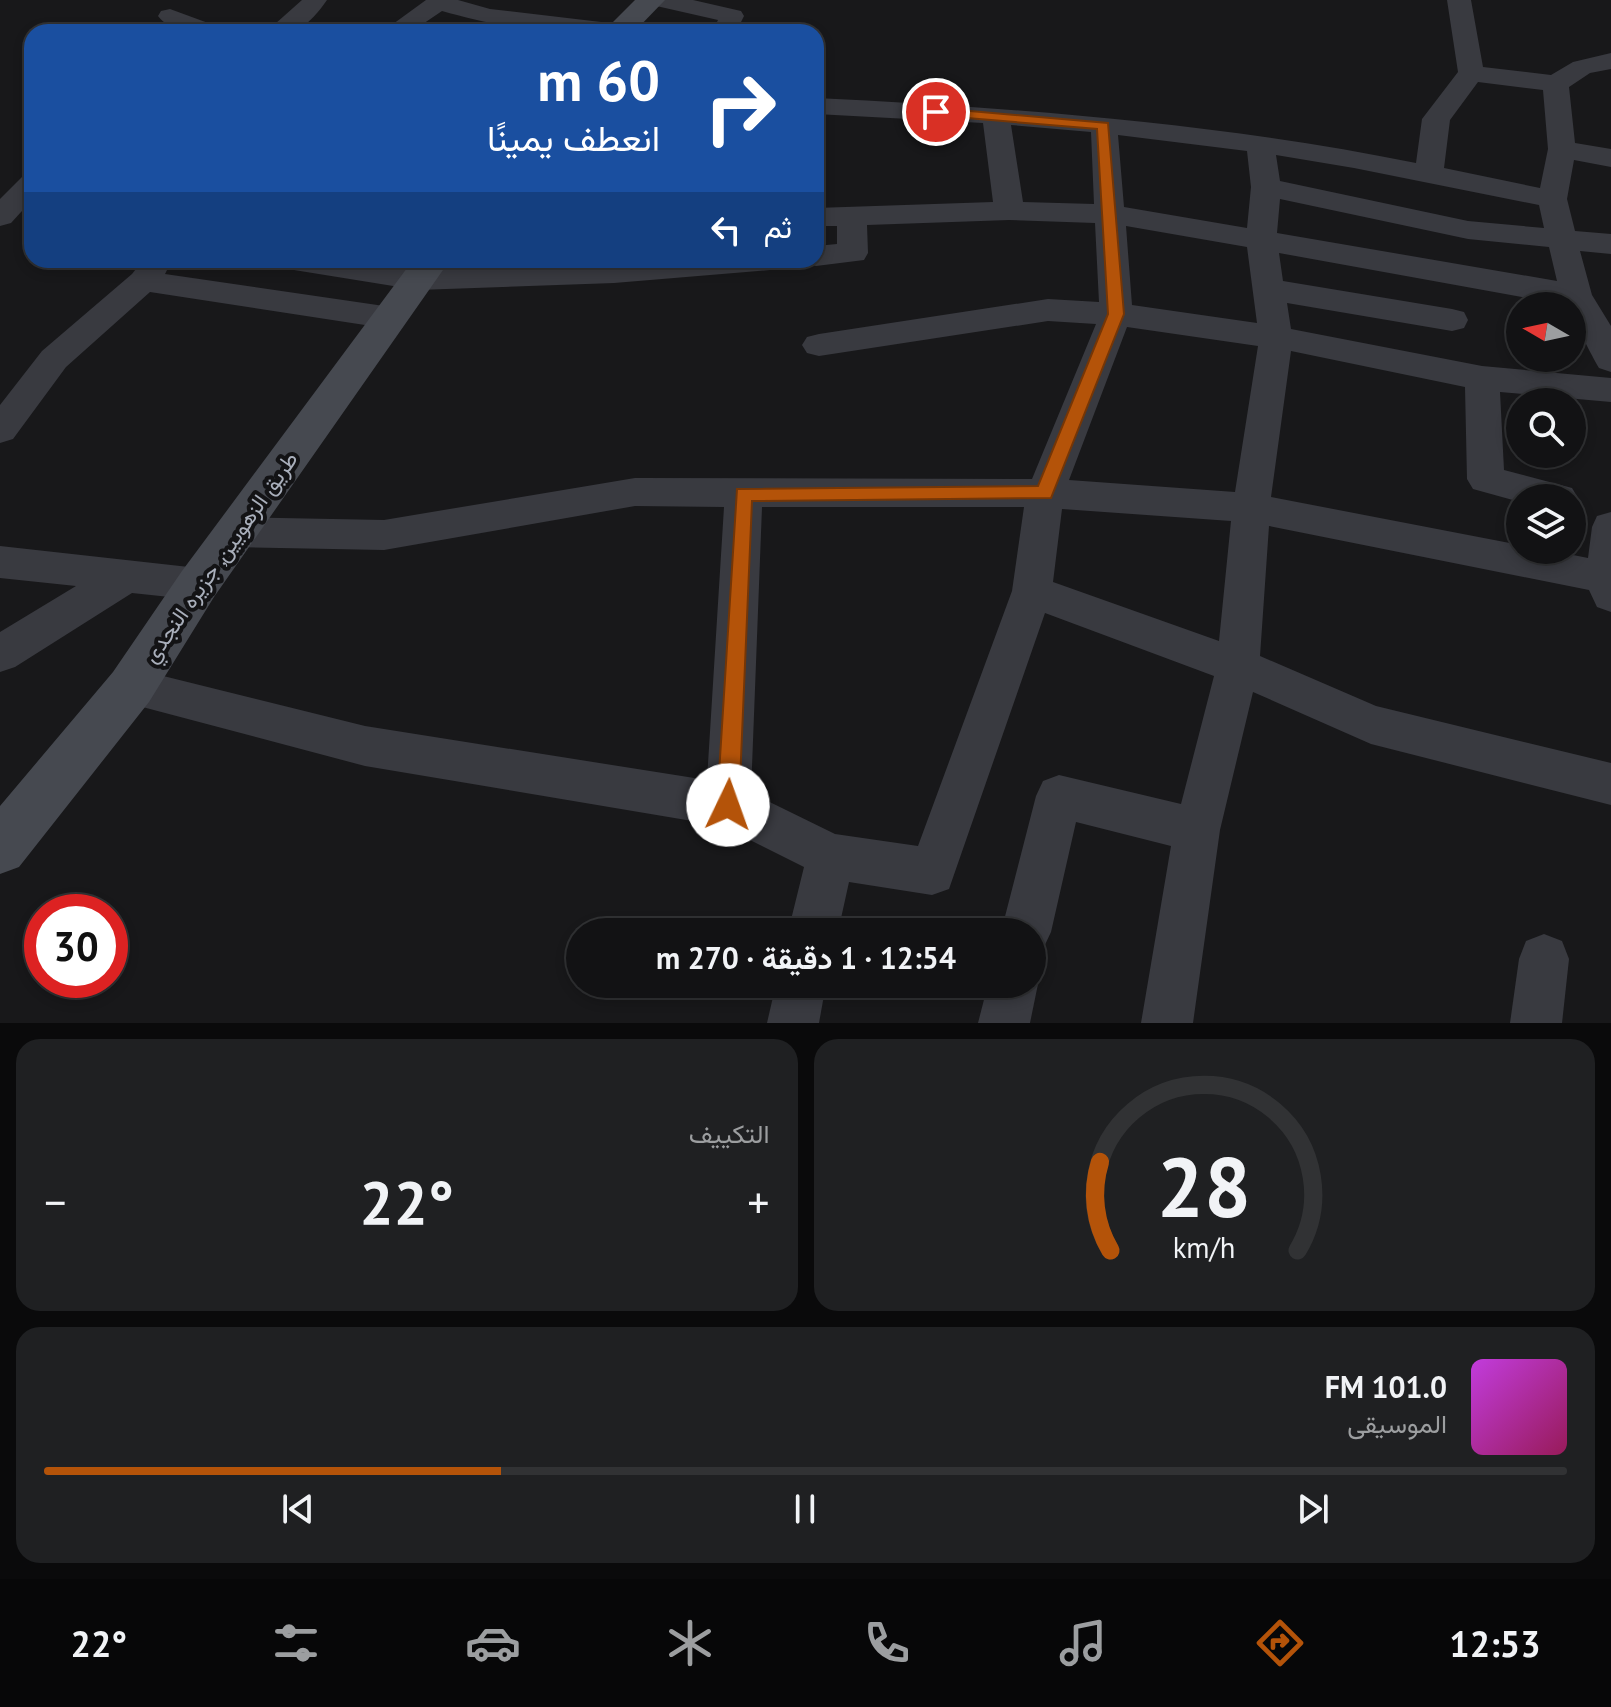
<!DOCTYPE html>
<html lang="ar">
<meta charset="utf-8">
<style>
body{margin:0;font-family:"PT Sans",Vazirmatn,sans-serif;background:#1f2022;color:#f1f3f6;direction:rtl;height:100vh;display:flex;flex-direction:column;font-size:30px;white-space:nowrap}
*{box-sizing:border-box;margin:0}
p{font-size:26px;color:#9c9ea0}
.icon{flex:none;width:44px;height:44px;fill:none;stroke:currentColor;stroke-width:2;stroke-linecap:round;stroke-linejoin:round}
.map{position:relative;height:1023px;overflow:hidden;direction:ltr}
.side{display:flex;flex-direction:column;gap:16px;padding:16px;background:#0a0a0b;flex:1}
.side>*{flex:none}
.hud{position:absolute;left:24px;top:24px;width:800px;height:244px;border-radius:24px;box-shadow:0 4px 12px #0003,0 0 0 2px #313234;direction:rtl;background:#1a4fa0;color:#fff;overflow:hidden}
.needle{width:52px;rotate:279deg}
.controls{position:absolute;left:1506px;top:292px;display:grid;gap:16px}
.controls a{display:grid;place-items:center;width:80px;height:80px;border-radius:50%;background:#121214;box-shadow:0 4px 12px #0003,0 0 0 2px #313234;font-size:40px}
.speed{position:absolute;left:24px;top:894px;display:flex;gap:16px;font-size:40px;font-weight:700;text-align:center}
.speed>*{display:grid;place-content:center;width:104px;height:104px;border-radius:50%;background:#121214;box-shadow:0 4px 12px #0003,0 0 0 2px #313234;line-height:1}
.speed .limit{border:12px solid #d22;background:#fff;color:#111}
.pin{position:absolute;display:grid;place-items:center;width:68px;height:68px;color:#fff;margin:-34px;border:4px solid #fff;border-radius:50%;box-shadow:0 2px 8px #0007}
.me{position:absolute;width:88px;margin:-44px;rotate:3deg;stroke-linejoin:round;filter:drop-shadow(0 0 6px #0008)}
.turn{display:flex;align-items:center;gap:28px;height:168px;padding:0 32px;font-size:36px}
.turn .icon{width:104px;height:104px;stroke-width:2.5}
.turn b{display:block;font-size:56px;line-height:68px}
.then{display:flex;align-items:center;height:76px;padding:0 32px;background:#0003;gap:16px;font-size:30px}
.big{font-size:60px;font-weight:700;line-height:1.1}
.side .tile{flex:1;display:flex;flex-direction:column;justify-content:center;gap:12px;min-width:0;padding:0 28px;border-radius:24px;background:#1f2022}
.side .dial{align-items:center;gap:0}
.dial svg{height:208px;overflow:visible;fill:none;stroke:#313234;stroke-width:7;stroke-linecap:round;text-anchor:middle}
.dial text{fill:#f1f3f6;stroke:none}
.song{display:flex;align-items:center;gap:24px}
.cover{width:96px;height:96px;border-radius:12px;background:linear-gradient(135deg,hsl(290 70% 55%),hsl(330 70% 35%))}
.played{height:8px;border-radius:4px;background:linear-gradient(90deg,#b45309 30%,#313234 30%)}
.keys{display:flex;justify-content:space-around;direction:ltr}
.heat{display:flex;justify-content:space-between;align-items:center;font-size:44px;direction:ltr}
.side .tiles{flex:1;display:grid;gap:16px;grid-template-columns:1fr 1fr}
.tile:last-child{grid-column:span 2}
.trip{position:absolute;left:566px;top:918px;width:480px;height:80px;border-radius:40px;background:#121214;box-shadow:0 4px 12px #0003,0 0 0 2px #313234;font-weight:700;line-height:80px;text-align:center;direction:rtl}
.tab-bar{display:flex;height:128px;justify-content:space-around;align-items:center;background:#070708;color:#9c9ea0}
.tab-bar .icon{width:56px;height:56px}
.tab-bar .selected{color:#b45309}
.tab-bar b{font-size:36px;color:#f1f3f6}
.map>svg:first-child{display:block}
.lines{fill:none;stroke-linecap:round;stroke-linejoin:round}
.street{fill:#393a40;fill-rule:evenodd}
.secondary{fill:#464950;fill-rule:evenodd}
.route{fill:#b45309;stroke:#753606;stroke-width:2}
.labels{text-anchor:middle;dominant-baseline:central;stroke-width:8;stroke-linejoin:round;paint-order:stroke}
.street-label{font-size:22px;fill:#a9afbb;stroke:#131315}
</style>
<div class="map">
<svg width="1611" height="1023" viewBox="0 0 1611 1023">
<rect width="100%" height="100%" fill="#18181a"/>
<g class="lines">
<g class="street">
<path d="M 302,0 L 327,0 C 307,28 299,32 266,32 Z"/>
<path d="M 426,0 L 458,0 L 490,9 L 618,24 L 627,26 L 630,31 C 573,41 498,27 442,11 L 411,32 L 382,32 Z"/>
<polygon points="648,0 693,0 741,11 744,16 736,32 712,32 718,20 652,5"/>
<path d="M 1447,0 L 1471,0 L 1483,67 L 1551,75 L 1573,62 L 1611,53 L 1611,69 L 1590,73 L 1569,87 L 1575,143 L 1611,149 L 1611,167 L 1574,160 L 1567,199 L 1575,231 L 1611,234 L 1611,254 L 1580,251 L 1592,295 L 1611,326 L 1611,372 L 1599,368 C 1592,356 1572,319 1572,306 L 1279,253 L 1283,281 L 1452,309 L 1464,312 L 1468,320 L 1464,328 L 1452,331 L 1287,303 L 1291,329 L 1482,366 L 1611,378 L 1611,402 L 1500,392 L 1504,470 L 1572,488 L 1578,498 L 1572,508 L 1572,498 L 1520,498 L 1520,502 L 1473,489 L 1467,479 L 1465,387 L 1291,351 L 1271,497 L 1520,545 L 1520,550 L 1548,550 L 1588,558 L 1592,527 L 1597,516 L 1611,512 L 1611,612 L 1597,607 L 1589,590 L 1269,526 L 1260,656 L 1376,706 L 1611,763 L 1611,805 L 1371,744 L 1253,692 L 1220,830 L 1193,1023 L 1141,1023 L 1171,846 L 1076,822 L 1051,932 L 1043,949 L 1032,954 L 1032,932 L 1001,932 L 1036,796 L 1043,781 L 1059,775 L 1181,804 L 1214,676 L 1045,613 L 949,889 L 932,895 L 849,882 L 838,932 L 788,932 L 804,867 L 722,826 L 365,766 L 116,700 L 110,687 L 116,674 L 131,668 L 365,726 L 707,780 L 724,507 L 635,506 L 384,550 L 235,547 L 221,543 L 216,532 L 221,521 L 235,517 L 384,520 L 635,478 L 1032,479 L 1096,324 L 1048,321 L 819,356 L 807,353 L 802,345 L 807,337 L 819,334 L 1048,299 L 1099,302 L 1095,223 L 1009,220 L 867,225 L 868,253 L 864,260 L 816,266 L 805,263 L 803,260 L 816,260 L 816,246 L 837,244 L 837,226 L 816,226 L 816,208 L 993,202 L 983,123 L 816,114 L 816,98 C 1018,108 1218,123 1416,163 L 1422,119 L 1458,72 ZM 1478,82 L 1543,90 L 1548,149 L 1540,188 L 1444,168 L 1450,120 ZM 1011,125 L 1091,132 L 1094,204 L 1023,202 ZM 1118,135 L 1247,151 L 1251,187 L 1247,228 L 1124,207 ZM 1276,155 L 1354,168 L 1539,205 L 1544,228 L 1468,221 L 1280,181 ZM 1280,199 L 1468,239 L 1549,247 L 1557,281 L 1277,233 ZM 1126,226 L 1247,247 L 1257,323 L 1132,305 ZM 1127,327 L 1258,346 L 1235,492 L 1069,480 ZM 762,507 L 1024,507 L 1012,591 L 918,846 L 835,834 L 751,793 ZM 1062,509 L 1231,521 L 1219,641 L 1053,582 Z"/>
<path d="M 170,9 L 219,27 L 222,32 C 201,32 172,35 158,16 L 161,11 Z"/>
<polygon points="32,174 32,200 11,223 0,226 0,199 22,177"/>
<polygon points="143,260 172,260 165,274 391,307 403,310 407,318 403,326 391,329 150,292 66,367 13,439 0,443 0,405 42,351 132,274"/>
<polygon points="278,260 357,260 418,270 649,260 786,260 781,267 770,270 614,283 418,290 294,270 283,267"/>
<polygon points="0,546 198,568 212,572 218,584 212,596 198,600 132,593 15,667 0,672 0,632 76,586 0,578"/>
<polygon points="1544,934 1562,941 1569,959 1562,1023 1510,1023 1519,959 1526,941"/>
<polygon points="1032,968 1038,984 1030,1023 978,1023 988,984 1032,984"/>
<polygon points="776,984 826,984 819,1023 767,1023"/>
</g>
<g class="secondary">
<polygon points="635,0 665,0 634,32 603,32"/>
<polygon points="413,260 450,260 214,597 149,702 19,867 0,874 0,806 113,672 182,571"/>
</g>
</g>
<polygon class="route" points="936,108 1108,123 1124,314 1051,498 752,501 739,805 735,813 728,816 720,813 717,805 737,489 1038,486 1108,314 1097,129 931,115 931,109"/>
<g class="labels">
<g class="street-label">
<text transform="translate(220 557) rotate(-55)">طريق الزهويين, جزيره النجدي</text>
</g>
</g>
</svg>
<div class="controls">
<a><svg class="needle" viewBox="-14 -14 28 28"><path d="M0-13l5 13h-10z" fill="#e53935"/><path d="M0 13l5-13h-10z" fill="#9c9ea0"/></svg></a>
<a><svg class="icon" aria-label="search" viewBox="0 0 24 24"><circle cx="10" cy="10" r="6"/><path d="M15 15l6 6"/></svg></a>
<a><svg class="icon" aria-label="layers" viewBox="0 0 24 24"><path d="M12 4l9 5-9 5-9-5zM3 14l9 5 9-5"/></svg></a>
</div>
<div class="speed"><div class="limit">30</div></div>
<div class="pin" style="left:936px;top:112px;background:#d93025"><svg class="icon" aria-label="arrive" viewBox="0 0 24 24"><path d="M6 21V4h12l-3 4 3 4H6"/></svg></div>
<svg class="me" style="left:728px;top:805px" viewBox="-20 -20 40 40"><circle r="19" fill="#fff"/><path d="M0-13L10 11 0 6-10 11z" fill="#b45309"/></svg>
<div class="trip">12:54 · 1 دقيقة · 270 m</div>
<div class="hud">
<div class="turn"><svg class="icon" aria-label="right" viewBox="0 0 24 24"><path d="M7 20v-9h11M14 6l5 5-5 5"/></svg><div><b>60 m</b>انعطف يمينًا</div></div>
<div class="then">ثم<svg class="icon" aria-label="left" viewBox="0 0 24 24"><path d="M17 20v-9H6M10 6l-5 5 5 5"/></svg></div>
</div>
</div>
<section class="side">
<div class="tiles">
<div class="tile dial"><svg viewBox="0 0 100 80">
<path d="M14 69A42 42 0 1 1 86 69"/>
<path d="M14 69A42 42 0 0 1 10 35" stroke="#b45309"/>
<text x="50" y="56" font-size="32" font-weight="700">28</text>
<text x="50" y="72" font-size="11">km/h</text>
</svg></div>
<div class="tile"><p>التكييف</p>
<div class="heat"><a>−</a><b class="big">22°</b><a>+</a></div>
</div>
<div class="tile">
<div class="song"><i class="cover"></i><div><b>101.0 FM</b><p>الموسيقى</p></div></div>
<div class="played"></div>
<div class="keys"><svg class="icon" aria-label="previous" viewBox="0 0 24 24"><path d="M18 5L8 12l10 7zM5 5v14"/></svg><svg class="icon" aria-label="pause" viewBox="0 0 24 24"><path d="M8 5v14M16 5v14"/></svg><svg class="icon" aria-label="next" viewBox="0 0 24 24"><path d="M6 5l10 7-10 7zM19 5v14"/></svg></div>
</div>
</div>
</section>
<nav class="tab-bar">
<b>12:53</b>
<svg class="icon selected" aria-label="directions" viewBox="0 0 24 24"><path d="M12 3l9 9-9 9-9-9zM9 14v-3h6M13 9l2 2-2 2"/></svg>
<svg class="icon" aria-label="music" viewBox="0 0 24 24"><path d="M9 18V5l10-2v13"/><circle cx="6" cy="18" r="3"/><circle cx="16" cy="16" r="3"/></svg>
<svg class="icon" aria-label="phone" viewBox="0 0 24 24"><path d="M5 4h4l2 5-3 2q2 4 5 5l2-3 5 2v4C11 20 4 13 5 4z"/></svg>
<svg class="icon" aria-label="climate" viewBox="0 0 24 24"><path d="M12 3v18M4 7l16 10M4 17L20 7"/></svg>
<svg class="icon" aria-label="car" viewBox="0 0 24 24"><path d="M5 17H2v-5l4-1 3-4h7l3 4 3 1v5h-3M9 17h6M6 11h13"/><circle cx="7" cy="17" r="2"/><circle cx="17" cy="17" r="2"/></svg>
<svg class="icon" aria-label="filters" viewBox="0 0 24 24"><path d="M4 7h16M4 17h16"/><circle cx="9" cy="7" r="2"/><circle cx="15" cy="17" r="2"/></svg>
<b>22°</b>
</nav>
